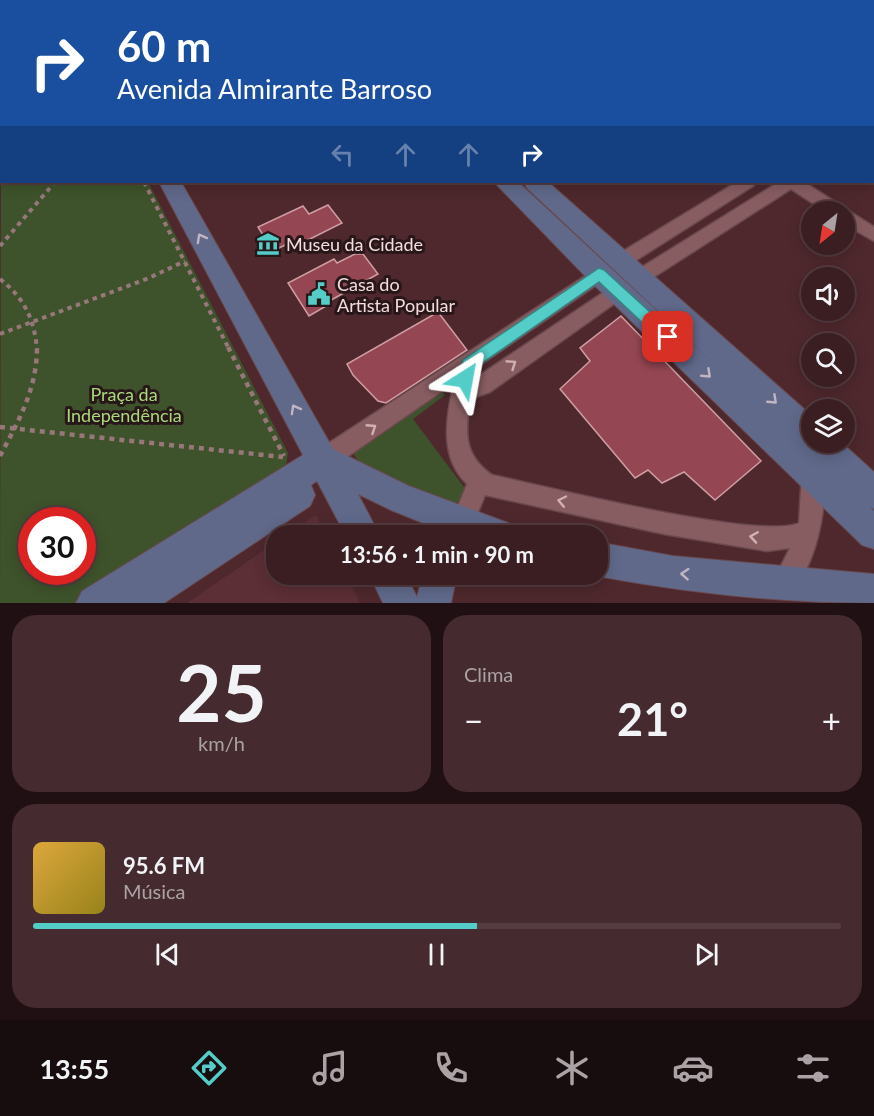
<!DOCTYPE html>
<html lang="pt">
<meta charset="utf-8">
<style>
body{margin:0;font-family:Lato,sans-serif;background:#452b2f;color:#f1f3f6;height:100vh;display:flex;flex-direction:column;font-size:22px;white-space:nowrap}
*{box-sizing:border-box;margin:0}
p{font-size:20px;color:#aba2a5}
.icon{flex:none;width:33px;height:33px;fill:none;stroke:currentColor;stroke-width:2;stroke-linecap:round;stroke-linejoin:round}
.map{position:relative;height:603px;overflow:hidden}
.side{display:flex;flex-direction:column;gap:12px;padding:12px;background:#201013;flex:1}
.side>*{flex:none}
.guide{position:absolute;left:0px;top:0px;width:874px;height:183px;box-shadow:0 3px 15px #0003,0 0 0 2px #543c40;background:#1a4fa0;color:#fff;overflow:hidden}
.needle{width:39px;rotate:210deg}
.fabs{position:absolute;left:801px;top:201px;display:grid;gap:12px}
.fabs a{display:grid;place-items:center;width:54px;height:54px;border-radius:50%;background:#3a1e22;box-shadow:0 3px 15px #0003,0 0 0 2px #543c40;font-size:30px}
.speed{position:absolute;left:18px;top:507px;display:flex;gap:12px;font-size:30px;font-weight:700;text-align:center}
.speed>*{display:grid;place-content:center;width:78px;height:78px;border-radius:50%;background:#3a1e22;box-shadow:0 3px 15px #0003,0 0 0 2px #543c40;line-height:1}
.speed .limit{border:9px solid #d22;background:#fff;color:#111}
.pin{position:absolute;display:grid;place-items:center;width:51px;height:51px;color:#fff;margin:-26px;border-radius:12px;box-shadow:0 3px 9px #0006}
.me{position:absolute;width:66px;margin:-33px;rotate:34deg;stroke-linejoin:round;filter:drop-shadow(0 0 4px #0008)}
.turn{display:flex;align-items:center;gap:21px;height:126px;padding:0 18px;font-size:27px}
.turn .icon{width:78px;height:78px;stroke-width:2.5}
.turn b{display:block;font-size:42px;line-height:51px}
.lanes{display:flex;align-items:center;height:57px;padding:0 18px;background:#0003;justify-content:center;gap:30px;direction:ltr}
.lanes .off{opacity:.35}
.big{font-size:45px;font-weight:700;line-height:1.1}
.side .card{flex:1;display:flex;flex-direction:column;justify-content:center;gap:9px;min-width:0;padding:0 21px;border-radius:24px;background:#452b2f}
.side .dial{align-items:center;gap:0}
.dial b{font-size:78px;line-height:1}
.song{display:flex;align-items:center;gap:18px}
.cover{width:72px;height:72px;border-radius:9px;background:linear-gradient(135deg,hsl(40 70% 55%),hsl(50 70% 35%))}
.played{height:6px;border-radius:3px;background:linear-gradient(90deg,#54cdc8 55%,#543c40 55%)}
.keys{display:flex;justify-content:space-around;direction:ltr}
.heat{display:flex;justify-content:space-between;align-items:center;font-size:33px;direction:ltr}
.side .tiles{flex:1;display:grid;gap:12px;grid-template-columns:1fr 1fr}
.card:last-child{grid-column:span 2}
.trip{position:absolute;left:266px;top:525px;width:342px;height:60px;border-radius:24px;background:#3a1e22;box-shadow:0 3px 15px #0003,0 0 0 2px #543c40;font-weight:700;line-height:60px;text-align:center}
.tabs{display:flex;height:96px;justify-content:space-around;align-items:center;background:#170c0e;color:#aba2a5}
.tabs .icon{width:42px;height:42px}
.tabs .current{color:#54cdc8}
.tabs b{font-size:27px;color:#f1f3f6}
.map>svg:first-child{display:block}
.built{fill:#5c2e35}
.green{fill:#3e532b;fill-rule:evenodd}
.building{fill:#954653;stroke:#ce9ea3;stroke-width:1.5}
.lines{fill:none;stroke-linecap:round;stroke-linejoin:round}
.lane-casing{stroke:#69484d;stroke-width:3}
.street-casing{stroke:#69484d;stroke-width:3}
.secondary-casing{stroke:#69484d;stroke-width:2}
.primary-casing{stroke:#69484d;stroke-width:4}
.path-far1{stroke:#98777b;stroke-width:4;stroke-dasharray:4.5 4.5;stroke-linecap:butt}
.path{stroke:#98777b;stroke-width:4.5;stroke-dasharray:5 5;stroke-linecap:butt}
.lane{fill:#885d62;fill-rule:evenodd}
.street{fill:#885d62;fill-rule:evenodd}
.secondary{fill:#60698a;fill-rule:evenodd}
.primary{fill:#3874b2;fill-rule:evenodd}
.oneway{stroke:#c2b4c1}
.oneway2{stroke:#d0b0b3}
.route{fill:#54cdc8;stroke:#378582;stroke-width:1.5}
.labels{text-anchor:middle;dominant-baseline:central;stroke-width:6;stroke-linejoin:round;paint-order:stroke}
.poi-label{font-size:18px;fill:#f6dcde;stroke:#281719;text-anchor:start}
.park-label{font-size:18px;fill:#a8da7a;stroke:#281719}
</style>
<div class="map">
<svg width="874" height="603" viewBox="0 0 874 603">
<rect width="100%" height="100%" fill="#4e282d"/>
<g class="built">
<polygon points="316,515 326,535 286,535"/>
<polygon points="276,542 276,574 346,575 360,603 187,603"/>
</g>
<g class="green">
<path d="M 1,158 L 2,182 L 148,182 L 288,453 L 286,467 L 80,603 L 0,603 ZM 32,520 L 82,520 L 82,572 L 32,572 Z"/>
<polygon points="440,388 445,395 413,419 467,491 452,509 364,469 350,449"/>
</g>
<g class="building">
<polygon points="328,205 342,223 288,250 285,245 273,251 258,227 303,206 309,214"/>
<polygon points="355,254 363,254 378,274 324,304 326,306 309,316 288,283 334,259 337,263"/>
<polygon points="438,312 467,350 386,403 378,401 353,375 347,364"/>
<polygon points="621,316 761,461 715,500 684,472 662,483 648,470 635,478 560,389 590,361 580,348"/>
</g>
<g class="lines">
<g class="lane-casing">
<polygon id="lane" points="5,0 14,0 12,2 3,2"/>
</g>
<g class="street-casing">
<g id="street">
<polygon points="781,0 795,0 780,2"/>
<polygon points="737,182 756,182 753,186 627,266 621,268 615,266 612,261 615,256"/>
<polygon points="779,182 804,182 874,227 874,241 844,224 844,212 826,212 791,189 646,282 640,284 634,282 631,277 634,272"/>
<path d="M 599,267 L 605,269 L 608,274 L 605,279 L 477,367 L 474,379 L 613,286 L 619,283 L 625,286 L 628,291 L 625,296 L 490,392 L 470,399 C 465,432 463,455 492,475 C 543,486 762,541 799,523 L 802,474 L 805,466 L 813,463 L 821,466 C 832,494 814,582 785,594 L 776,591 L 773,582 L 790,548 L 767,551 L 664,534 L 485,495 L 471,529 L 463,532 L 455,529 L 452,521 L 467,484 C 439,458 446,417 454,383 L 331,468 L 323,471 L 315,468 L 312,460 L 315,452 Z"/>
</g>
</g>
<g class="secondary-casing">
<g id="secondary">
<polygon points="61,0 77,0 78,2 62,2"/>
<polygon points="324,0 340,0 341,2 325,2"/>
<polygon points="159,182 181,182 333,449 409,486 511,524 515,536 455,536 391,510 358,494 380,536 346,536 317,481 311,485 315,495 310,506 164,603 76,603 82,591 303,455"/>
<polygon points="494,182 518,182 724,373 527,188 524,182 548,182 812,416 812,442 841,442 874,472 874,509 870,507 874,511 874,549 862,545 590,281"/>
<path d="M 597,542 L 673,556 L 874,574 L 874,603 C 781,603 689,593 597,576 L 594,574 L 597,574 Z"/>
<polygon points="369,574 405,574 417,597 423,574 457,574 451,603 383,603"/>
</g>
</g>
<g class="primary-casing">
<g id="primary">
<polygon points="385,0 406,0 384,2"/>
<polygon points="415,0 436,0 414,2"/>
<polygon points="604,0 624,0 625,2 605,2"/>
<polygon points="640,0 659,0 660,2 641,2"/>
<polygon points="873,125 874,126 874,142 873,141"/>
<polygon points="2,142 2,159 0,159 0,143"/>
<rect x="873" y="152" width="1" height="17"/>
</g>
</g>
<g class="path-far1">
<polyline points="144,182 229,349"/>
<polyline points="0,246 55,182"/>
<path d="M 0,279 C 24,298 34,318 37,349"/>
<polyline points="0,334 149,278 185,261"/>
</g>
<g class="path">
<polyline points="228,347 284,456"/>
<polyline points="0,427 283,457"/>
<path d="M 0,456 C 19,420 37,389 37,347"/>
</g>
<use href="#lane" class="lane"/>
<use href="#street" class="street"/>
<use href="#secondary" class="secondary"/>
<use href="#primary" class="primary"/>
</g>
<defs><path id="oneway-chevron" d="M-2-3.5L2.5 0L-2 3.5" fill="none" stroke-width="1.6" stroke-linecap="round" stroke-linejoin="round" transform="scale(1.5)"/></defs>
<g class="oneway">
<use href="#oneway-chevron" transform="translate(201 238) rotate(-119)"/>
<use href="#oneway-chevron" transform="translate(707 374) rotate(43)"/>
<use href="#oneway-chevron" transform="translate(773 400) rotate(43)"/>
<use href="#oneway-chevron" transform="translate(295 409) rotate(-119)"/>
<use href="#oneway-chevron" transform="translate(685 574) rotate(-176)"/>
</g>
<g class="oneway2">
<use href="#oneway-chevron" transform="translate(512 364) rotate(-34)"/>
<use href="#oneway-chevron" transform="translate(372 428) rotate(-33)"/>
<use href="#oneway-chevron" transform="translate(562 501) rotate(-168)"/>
<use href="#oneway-chevron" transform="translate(754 537) rotate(-171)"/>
</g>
<polygon class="route" points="599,268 604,270 673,333 675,337 673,342 668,344 663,342 599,282 475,368 470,384 465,386 460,384 458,379 463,360"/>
<defs>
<g id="museum-bare" transform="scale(1.8)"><path d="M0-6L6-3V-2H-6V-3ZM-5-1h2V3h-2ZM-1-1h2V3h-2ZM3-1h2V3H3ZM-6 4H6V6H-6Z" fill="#54cdc8" stroke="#281719" stroke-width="2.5" paint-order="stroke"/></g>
<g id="civic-bare" transform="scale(1.8)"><path d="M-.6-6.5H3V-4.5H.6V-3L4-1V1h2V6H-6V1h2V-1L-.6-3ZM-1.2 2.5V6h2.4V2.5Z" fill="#54cdc8" stroke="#281719" stroke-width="2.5" paint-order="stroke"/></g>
</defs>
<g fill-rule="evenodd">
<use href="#museum-bare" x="268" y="244"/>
<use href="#civic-bare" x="319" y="294"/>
</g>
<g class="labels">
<g class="poi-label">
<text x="286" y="244">Museu da Cidade</text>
<text x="337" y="284">Casa do<tspan x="337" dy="21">Artista Popular</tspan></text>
</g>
<g class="park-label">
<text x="124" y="394">Praça da<tspan x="124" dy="21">Independência</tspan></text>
</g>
</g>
</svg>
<div class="fabs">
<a><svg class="needle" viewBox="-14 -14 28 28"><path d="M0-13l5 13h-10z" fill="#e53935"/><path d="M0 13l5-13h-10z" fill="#aba2a5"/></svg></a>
<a><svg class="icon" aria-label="sound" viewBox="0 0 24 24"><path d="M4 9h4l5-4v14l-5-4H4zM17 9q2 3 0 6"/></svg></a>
<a><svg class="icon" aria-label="search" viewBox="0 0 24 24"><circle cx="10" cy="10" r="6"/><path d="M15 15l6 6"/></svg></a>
<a><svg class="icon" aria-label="layers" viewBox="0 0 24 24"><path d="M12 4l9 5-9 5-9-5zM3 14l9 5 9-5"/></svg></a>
</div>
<div class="speed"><div class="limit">30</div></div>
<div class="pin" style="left:668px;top:337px;background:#d93025"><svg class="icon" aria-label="arrive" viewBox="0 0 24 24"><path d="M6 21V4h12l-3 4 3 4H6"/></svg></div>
<svg class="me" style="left:465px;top:379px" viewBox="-20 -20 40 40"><path d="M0-17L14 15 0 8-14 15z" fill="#54cdc8" stroke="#fff" stroke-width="4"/></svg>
<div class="trip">13:56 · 1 min · 90 m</div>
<div class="guide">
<div class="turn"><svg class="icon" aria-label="right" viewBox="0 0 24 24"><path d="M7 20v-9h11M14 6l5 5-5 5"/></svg><div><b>60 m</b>Avenida Almirante Barroso</div></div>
<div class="lanes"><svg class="icon off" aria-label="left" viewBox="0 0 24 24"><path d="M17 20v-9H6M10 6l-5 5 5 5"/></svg><svg class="icon off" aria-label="ahead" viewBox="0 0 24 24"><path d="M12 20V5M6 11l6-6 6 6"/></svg><svg class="icon off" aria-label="ahead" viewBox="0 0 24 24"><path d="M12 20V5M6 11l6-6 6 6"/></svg><svg class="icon" aria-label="right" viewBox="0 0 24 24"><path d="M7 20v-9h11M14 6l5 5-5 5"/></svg></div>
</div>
</div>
<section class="side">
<div class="tiles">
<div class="card dial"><b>25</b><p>km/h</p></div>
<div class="card"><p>Clima</p>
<div class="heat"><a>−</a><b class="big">21°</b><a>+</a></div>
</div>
<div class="card">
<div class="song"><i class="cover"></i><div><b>95.6 FM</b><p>Música</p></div></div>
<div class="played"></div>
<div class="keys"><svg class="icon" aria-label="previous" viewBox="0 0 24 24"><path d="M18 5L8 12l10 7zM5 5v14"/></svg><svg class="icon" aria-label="pause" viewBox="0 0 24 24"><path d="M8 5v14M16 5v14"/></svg><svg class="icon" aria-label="next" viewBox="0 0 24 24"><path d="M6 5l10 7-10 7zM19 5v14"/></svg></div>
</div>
</div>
</section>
<nav class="tabs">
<b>13:55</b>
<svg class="icon current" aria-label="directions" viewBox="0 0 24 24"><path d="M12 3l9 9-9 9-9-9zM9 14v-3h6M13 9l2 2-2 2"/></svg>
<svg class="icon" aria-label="music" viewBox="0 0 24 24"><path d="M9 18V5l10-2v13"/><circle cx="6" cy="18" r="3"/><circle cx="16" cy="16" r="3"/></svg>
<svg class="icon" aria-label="phone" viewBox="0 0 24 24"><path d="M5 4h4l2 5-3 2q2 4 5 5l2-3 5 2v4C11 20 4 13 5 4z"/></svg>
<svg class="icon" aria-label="climate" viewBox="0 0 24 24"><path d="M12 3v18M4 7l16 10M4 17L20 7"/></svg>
<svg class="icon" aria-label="car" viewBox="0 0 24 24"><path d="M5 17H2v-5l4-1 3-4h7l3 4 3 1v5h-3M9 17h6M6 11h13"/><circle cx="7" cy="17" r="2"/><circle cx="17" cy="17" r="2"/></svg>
<svg class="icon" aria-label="filters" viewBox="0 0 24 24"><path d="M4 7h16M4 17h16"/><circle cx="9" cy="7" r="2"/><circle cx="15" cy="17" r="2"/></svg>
</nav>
